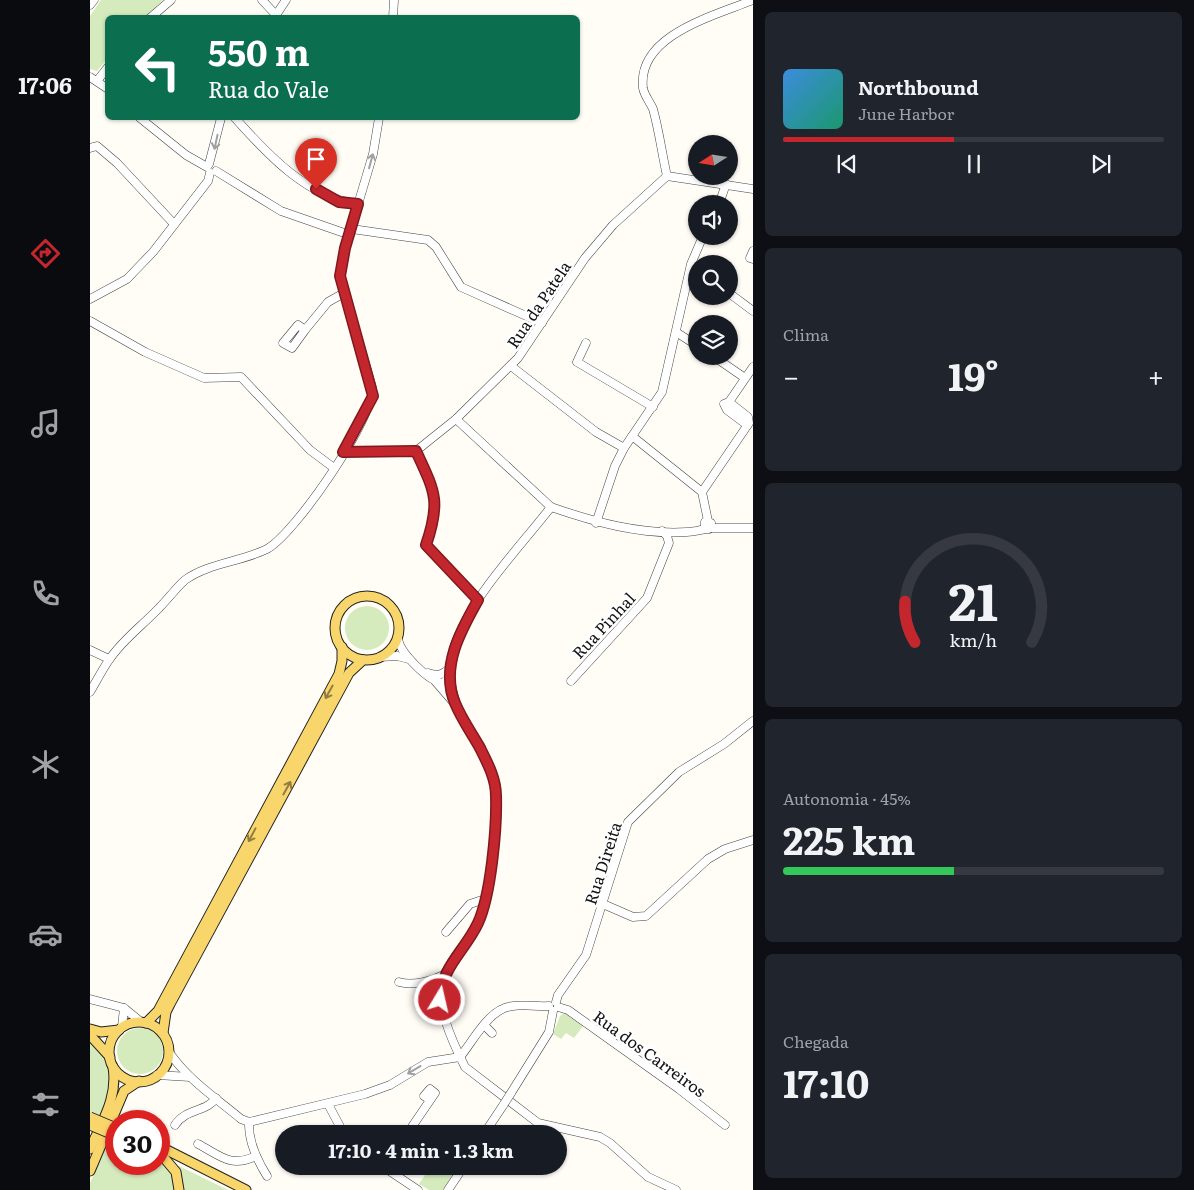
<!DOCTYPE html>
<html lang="pt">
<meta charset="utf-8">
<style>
body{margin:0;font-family:Literata,serif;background:#20242c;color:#f1f3f6;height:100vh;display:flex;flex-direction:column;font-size:19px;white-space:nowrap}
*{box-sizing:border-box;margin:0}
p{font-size:16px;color:#9ea1a6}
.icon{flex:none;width:28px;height:28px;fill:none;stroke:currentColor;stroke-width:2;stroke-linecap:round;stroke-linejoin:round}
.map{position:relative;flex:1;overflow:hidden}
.drawer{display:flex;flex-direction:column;gap:12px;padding:12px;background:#0d0f14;width:441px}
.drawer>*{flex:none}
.top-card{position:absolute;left:15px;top:15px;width:475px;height:105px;border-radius:8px;box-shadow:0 1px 4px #0004;background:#0b6e4f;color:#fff;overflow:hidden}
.needle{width:32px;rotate:258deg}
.fabs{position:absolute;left:598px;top:135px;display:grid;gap:10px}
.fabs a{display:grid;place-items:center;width:50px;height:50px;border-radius:50%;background:#171b24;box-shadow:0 1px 4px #0004;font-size:25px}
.speed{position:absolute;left:15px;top:1110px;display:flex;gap:10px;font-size:25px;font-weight:700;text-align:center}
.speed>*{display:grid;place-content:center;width:65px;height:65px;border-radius:50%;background:#171b24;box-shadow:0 1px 4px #0004;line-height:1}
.speed .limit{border:8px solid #d22;background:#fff;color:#111}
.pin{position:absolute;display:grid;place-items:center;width:42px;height:42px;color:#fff;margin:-51px -21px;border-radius:50% 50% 50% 0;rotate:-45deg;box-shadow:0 0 5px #0007}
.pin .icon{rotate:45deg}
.me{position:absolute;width:55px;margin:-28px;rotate:9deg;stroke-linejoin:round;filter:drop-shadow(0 0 4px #0008)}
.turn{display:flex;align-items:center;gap:18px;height:105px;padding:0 20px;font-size:22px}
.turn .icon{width:65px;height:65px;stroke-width:2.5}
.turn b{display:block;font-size:35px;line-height:42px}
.big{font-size:38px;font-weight:700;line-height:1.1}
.drawer .card{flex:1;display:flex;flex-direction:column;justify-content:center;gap:8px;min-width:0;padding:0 18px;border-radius:8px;background:#20242c}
.drawer .dial{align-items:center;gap:0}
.dial svg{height:130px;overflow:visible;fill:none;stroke:#363941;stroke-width:7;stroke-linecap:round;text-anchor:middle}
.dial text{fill:#f1f3f6;stroke:none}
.song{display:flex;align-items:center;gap:15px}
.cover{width:60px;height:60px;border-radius:8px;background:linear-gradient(135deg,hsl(210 70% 55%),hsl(160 70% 35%))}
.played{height:5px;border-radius:2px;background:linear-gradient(90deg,#c4262e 45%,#363941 45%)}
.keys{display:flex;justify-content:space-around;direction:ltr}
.heat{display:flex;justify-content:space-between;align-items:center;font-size:28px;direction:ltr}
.charge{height:8px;border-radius:4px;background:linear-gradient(90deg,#34c759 45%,#363941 0)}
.trip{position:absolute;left:185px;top:1125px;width:292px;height:50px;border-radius:25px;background:#171b24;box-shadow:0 1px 4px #0004;font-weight:700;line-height:50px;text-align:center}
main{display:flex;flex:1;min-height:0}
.menu{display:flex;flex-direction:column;width:90px;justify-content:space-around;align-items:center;background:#090b0e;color:#9ea1a6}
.menu .icon{width:35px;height:35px}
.menu .selected{color:#c4262e}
.menu b{font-size:22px;color:#f1f3f6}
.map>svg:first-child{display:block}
.green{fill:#d5ebbd}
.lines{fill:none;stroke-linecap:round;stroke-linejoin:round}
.minor-casing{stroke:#444;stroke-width:9}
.major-casing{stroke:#222;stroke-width:11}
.minor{stroke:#fff;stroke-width:8}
.major{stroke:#f9d66b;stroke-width:9}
.minor-bridge-casing{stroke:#444;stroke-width:9;stroke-linecap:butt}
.major-bridge-casing{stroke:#222;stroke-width:11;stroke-linecap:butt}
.minor-bridge{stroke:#fff;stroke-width:8}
.major-bridge{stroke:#f9d66b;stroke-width:9}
.oneway{stroke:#a0a0a0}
.oneway2{stroke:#917d42}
.route-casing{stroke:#7f191e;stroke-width:12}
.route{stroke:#c4262e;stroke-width:9}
.labels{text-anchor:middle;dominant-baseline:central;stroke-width:5;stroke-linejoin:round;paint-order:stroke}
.street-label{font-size:16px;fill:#111;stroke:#fff}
</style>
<main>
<nav class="menu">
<b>17:06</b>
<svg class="icon selected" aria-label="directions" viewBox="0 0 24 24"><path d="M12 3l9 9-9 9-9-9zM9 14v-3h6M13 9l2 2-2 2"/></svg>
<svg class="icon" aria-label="music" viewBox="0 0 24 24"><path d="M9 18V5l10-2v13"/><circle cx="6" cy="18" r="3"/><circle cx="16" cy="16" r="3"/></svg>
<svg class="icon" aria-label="phone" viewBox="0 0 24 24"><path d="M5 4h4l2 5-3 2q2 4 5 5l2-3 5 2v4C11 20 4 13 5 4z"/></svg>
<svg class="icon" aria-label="climate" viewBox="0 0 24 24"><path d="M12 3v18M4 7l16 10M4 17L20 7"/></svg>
<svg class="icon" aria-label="car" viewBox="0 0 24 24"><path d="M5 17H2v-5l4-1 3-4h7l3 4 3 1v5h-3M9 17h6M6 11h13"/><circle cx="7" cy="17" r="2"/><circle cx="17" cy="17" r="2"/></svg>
<svg class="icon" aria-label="filters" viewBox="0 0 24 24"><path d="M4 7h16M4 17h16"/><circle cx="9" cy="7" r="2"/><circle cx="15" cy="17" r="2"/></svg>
</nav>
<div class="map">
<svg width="663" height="1190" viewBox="0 0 663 1190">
<rect width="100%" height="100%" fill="#fffdf5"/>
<g class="green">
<polygon points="11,0 73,0 55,17 18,18 17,59 7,71 0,69 0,16"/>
<circle cx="277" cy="628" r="22"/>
<polygon points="474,1013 494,1025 484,1038 476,1033 471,1039 463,1034 470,1016"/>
<circle cx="50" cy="1051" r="23"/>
<path d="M 0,1041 C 25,1066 23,1085 11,1116 L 0,1113 Z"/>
<polygon points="19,1139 26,1142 26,1164 69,1164 69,1160 82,1173 85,1190 0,1190 0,1183"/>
<polygon points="85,1164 138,1190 93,1190 92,1179"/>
<polygon points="341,1166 368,1166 353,1190 339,1190 329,1184"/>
</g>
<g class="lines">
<g class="minor-casing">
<g id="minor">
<polyline points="172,0 186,15"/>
<polyline points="0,5 4,0"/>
<polyline points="60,18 81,0"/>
<polyline points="184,18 196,0"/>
<polyline points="303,18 304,0"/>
<polyline points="0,77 18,89"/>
<polyline points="7,81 18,67"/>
<polyline points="50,118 96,155 117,167"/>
<path d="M 145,118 C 177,154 218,198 268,204"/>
<polyline points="0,148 7,146 27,163 84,224"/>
<polyline points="119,164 131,118"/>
<polyline points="126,171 191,211 260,235"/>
<path d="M 577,176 C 572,154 569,130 563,109 C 560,102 554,95 553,88 C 547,35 624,16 663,0"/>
<polyline points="629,204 636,184"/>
<polyline points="262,229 338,240 346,247 371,287 452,323"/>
<polyline points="663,251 660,258 663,259"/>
<polyline points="639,293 663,311"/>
<polyline points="0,299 37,279 63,252 118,181 120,173"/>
<polyline points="0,321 55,352 114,378 151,377 220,450 244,468"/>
<polygon points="208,325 215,330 202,348 193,343"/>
<polyline points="215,330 238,302 254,293"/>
<polyline points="586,332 606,345"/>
<polyline points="496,343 487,362 563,407"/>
<polyline points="623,356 655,378"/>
<polyline points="421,366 506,432 534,448"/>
<polyline points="639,402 634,404 637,410 657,425"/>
<polyline points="366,419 461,507"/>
<polyline points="542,436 612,492 618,521"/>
<path d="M 326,451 C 345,492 351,501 336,545 L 388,599"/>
<polyline points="253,452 326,451 366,419 428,358 495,258 523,225 577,176 663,189"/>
<polyline points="612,492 659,423 658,417 639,402 663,367"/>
<polyline points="506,523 525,466 534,448 572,392 601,264 613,236"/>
<polyline points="621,528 663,528"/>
<path d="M 308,638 C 309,652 339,682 353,683 L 359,677 L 360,672"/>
<polyline points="0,650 19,659"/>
<polyline points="290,657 307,656 319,659"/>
<path d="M 338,673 C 348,677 355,674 361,666"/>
<polyline points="345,681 364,703"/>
<polyline points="481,681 557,598 579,543 577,536 572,531"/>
<path d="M 0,692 C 6,682 12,670 19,660 C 32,640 53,625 69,608 C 78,599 86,588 95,580 C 118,563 151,562 177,549 C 205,534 286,416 282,387 L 250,276 L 255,248 L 283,154 L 289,118"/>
<polyline points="513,904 543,917 556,916 618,859 635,849 663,840"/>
<polyline points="356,932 380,904 395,899"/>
<path d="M 309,982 C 323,986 343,981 355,974"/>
<polyline points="0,999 34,1008 51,1022"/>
<polyline points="466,1002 468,995 496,955 538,822 589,772 634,744 663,721"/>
<polyline points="468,1007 478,1010 589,1089 635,1125"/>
<polyline points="394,1025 402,1033"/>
<polyline points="32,1027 34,1008"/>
<path d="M 79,1052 C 97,1079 126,1098 151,1119 L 159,1122 L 275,1094 L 300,1085 L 338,1062 L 370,1057"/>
<path d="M 370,1057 C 384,1040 399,1008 423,1006 C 435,1004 447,1007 459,1006"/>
<polyline points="67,1075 100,1077"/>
<polyline points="421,1093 459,1032 463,1011"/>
<polyline points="238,1104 254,1134"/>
<path d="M 159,1122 C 158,1141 167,1160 177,1176"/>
<path d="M 85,1125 C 96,1108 117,1112 126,1098"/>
<polyline points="317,1134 345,1093 340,1089 334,1096 340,1100"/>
<polyline points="394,1134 414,1104"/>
<path d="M 108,1144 C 131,1156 140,1168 166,1156"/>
<polyline points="292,1166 328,1190"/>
<polyline points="358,1190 374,1166"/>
<path d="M 586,1190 L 558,1177 L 520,1143 L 510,1137 L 448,1123 L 375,1067 C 363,1043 342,1000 355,974 C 364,953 383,937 391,916 C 401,887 404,839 406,807 C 409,745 347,717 363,651 C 376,602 430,547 461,507 C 504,522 551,535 597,532 C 605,532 612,529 619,529 L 621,523 L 615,522 L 615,529"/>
</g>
</g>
<g class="major-casing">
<g id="major">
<circle cx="277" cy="628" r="32"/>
<circle cx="49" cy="1052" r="30"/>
<polyline points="56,1023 68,1011 249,674 252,661 252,647"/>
<polyline points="0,1029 11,1032 29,1030"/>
<polyline points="73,1033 76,1012 80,1004 259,673 273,660"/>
<polyline points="0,1035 20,1057"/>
<polyline points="69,1146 156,1190"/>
<path d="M 0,1149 C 12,1121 28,1098 23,1067"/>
<polyline points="70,1153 86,1172 89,1190"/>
<polyline points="0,1171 34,1091 49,1081"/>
</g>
</g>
<use href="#minor" class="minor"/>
<use href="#major" class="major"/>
<g class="minor-bridge-casing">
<polyline id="minor-bridge" points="414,1104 421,1093"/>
</g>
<g class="major-bridge-casing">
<g id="major-bridge">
<polyline points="0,1117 26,1128"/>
<polyline points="0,1125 26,1136"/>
</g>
</g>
<use href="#minor-bridge" class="minor-bridge"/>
<use href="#major-bridge" class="major-bridge"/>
</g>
<defs><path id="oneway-shaft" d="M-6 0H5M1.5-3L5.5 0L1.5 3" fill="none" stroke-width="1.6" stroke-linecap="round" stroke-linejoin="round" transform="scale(1.25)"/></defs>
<g class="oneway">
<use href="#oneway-shaft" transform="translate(126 142) rotate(102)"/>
<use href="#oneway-shaft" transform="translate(281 161) rotate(-75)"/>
<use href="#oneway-shaft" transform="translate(324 1070) rotate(149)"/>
</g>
<g class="oneway2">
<use href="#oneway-shaft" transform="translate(239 692) rotate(119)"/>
<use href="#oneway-shaft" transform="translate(197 788) rotate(-61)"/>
<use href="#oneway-shaft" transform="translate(162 835) rotate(118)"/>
</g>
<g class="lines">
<g class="route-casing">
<path id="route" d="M 226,189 L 249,202 L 268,204 L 255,248 L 250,276 L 283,396 L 253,452 L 326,451 C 345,492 351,501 336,545 L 388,600 C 371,630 350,667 365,703 C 371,718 381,732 389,746 C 397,762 406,778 406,796 C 407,827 401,895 388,923 C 375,951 351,967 350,1000"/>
</g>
<use href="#route" class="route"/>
</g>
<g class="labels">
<g class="street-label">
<text transform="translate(448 304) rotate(-56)">Rua da Patela</text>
<text transform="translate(513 625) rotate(-47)">Rua Pinhal</text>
<text transform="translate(512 863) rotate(-72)">Rua Direita</text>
<text transform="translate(560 1053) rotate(36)">Rua dos Carreiros</text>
</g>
</g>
</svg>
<div class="fabs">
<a><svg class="needle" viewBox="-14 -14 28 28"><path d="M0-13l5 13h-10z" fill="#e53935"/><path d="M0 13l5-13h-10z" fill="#9ea1a6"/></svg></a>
<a><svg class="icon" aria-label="sound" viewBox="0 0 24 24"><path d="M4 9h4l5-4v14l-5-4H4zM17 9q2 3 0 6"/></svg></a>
<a><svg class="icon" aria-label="search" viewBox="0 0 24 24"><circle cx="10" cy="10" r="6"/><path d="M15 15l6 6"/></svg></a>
<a><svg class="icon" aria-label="layers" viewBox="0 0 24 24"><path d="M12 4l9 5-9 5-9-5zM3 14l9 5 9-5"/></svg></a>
</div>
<div class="speed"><div class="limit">30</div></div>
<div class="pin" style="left:226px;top:189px;background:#d93025"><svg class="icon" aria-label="arrive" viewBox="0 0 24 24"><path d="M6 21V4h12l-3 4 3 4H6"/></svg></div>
<svg class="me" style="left:350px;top:1000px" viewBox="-20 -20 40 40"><circle r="17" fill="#c4262e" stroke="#fff" stroke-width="3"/><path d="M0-11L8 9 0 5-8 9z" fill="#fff"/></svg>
<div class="trip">17:10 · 4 min · 1.3 km</div>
<div class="top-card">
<div class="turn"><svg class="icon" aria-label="left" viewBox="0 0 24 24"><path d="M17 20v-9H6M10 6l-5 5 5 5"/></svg><div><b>550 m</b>Rua do Vale</div></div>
</div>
</div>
<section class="drawer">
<div class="card">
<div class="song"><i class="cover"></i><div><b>Northbound</b><p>June Harbor</p></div></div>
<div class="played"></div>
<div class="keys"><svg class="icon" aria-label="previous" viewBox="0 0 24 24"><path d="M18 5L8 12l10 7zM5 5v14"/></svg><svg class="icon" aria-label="pause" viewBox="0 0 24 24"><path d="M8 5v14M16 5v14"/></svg><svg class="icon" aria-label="next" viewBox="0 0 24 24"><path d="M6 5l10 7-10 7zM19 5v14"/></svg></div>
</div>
<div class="card"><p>Clima</p>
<div class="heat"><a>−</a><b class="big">19°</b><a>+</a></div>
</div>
<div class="card dial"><svg viewBox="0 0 100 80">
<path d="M14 69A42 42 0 1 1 86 69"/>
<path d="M14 69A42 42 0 0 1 8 44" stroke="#c4262e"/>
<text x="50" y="56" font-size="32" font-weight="700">21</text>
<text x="50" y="72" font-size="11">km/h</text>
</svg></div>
<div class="card"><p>Autonomia · 45%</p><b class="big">225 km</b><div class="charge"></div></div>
<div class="card"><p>Chegada</p><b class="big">17:10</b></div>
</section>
</main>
